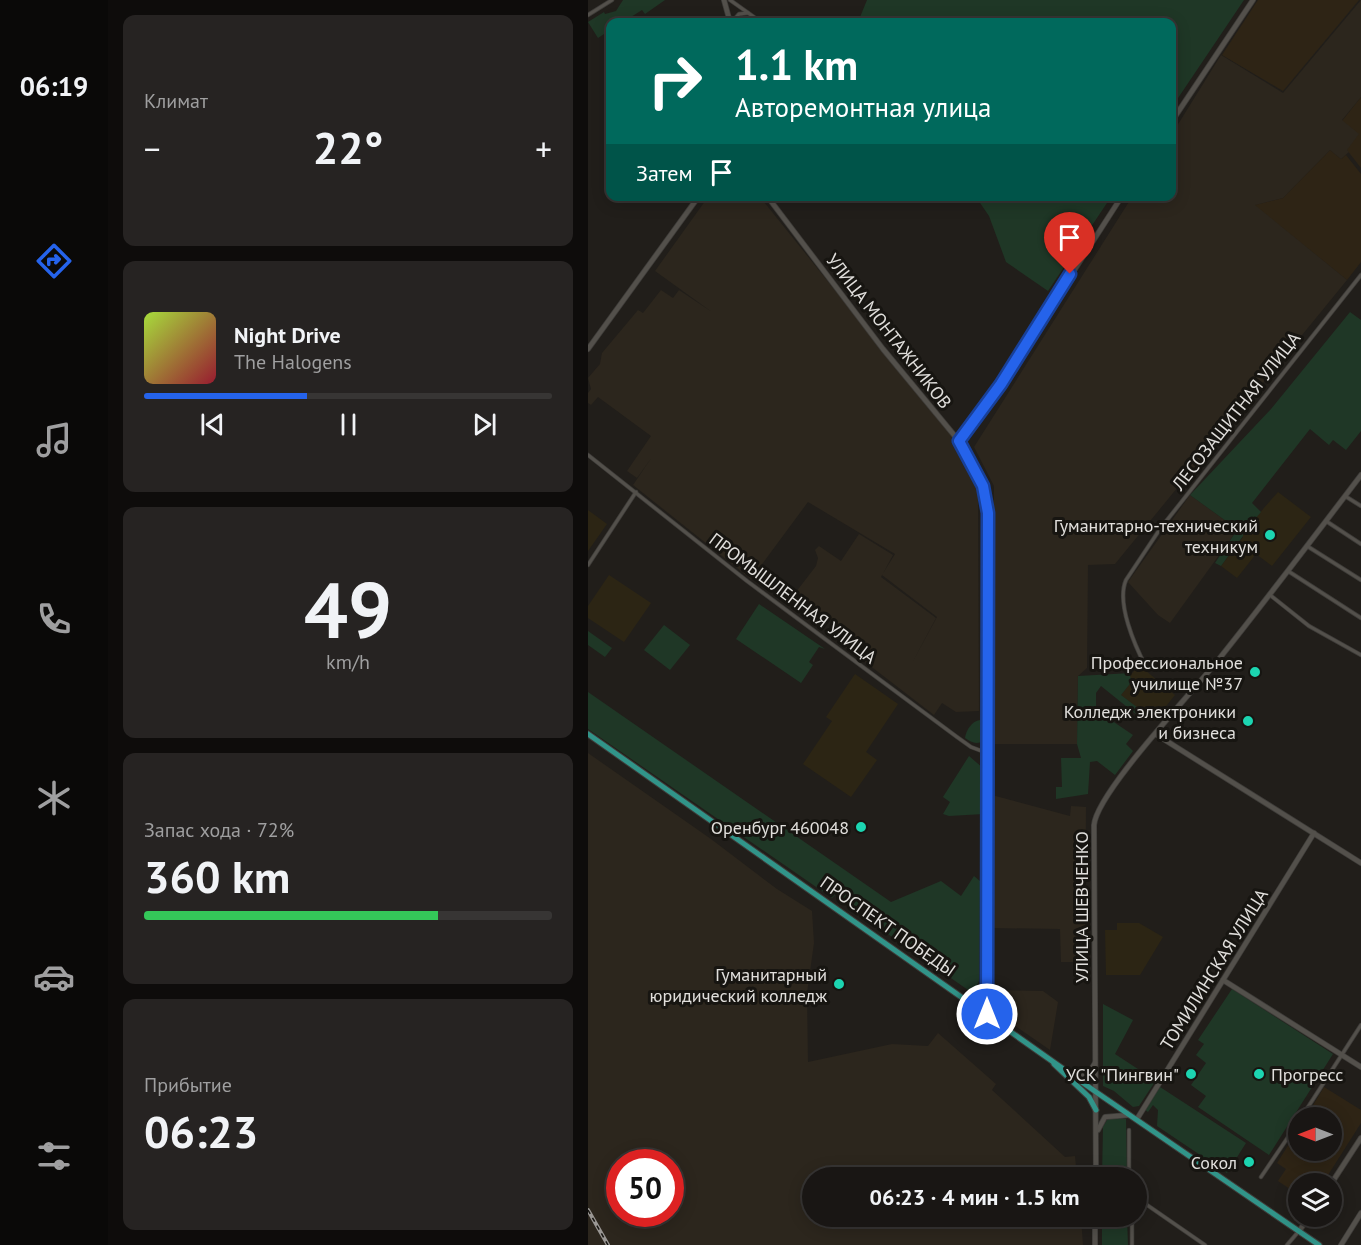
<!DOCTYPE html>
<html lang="ru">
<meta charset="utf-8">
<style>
body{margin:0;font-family:"PT Sans",sans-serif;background:#262322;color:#f1f3f6;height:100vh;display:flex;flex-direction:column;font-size:22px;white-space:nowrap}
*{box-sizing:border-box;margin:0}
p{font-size:20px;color:#9f9fa0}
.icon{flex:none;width:33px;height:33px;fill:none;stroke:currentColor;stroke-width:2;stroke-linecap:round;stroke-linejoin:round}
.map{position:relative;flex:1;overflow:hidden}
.panel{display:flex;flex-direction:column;gap:15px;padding:15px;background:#0e0c0b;width:480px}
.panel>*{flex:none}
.hud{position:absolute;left:18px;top:18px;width:570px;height:183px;border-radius:12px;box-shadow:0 3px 15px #0003,0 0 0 2px #373534;background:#00695c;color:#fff;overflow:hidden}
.needle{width:39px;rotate:270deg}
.fabs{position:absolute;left:700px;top:1107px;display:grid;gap:12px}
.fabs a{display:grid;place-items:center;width:54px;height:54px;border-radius:50%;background:#191614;box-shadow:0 3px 15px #0003,0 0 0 2px #373534;font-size:30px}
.speed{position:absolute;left:18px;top:1149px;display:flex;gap:12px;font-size:30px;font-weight:700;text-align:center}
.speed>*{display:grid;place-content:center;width:78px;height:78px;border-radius:50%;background:#191614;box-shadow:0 3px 15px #0003,0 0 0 2px #373534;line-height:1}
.speed .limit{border:9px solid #d22;background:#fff;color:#111}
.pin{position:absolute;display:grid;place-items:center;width:51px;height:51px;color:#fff;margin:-62px -26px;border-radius:50% 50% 50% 0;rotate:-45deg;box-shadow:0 0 6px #0007}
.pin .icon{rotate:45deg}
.me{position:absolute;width:66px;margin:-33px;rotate:0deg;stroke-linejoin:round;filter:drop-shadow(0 0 4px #0008)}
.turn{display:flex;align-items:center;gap:21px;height:126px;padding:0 30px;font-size:27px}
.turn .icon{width:78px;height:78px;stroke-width:2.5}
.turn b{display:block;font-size:42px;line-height:51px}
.then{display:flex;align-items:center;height:57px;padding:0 30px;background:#0003;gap:12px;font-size:22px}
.big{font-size:45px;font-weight:700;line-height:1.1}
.panel .card{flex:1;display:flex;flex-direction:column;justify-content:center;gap:9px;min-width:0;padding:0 21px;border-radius:12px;background:#262322}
.panel .dial{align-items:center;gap:0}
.dial b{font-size:78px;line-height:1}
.song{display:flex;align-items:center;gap:18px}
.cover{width:72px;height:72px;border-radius:9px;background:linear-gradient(135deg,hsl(80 70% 55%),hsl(350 70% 35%))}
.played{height:6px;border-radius:3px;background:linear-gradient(90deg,#2563eb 40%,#373534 40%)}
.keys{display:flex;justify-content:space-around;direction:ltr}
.heat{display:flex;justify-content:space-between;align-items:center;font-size:33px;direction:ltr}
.charge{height:9px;border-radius:4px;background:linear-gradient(90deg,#34c759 72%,#373534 0)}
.trip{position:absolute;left:214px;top:1167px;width:345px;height:60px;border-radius:30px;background:#191614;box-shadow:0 3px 15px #0003,0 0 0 2px #373534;font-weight:700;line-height:60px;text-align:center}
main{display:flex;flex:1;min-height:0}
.tabs{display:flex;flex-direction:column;width:108px;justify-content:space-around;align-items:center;background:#0a0908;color:#9f9fa0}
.tabs .icon{width:42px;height:42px}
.tabs .on{color:#2563eb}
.tabs b{font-size:27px;color:#f1f3f6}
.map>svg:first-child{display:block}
.commercial{fill:#2e2415}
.built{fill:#2c261d;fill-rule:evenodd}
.education{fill:#2c2514}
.green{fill:#1f3726}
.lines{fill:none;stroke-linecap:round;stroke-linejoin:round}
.minor-casing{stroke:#3e3c39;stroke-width:4.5}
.tertiary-casing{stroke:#3e3c39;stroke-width:6}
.secondary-casing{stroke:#3e3c39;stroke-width:6}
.primary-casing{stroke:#3e3c39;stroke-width:7}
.minor{stroke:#53504b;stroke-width:3}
.tertiary{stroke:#53504b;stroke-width:4.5}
.secondary{stroke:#53504b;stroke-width:4.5}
.primary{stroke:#319489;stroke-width:5}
.rail-casing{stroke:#9a9794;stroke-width:4}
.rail{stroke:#171511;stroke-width:1.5;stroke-dasharray:4.5;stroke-linecap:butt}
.route-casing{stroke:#184099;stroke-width:15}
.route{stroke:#2563eb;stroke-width:10}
.poi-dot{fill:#1cd5b1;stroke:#171511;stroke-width:2}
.labels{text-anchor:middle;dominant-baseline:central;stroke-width:6;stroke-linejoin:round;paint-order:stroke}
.street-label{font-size:18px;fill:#e1dfdc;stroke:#171511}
.poi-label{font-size:18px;fill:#e1dfdc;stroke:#171511;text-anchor:end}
</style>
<main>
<nav class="tabs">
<b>06:19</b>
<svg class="icon on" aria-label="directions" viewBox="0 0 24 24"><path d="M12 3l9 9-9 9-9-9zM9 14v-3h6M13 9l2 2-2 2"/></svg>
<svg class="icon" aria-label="music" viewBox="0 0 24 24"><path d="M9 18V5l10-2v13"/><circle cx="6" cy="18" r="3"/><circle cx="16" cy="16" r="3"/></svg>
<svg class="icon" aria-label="phone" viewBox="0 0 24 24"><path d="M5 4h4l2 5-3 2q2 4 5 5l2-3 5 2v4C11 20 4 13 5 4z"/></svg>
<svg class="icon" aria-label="climate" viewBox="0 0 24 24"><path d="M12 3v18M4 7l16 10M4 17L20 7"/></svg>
<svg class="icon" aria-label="car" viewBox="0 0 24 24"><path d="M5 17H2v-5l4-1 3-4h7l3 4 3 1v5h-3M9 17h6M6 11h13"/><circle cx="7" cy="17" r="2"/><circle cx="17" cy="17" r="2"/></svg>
<svg class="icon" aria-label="filters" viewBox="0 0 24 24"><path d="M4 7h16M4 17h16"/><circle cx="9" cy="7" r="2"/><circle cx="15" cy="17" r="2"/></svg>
</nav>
<section class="panel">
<div class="card"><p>Климат</p>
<div class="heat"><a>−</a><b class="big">22°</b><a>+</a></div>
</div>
<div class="card">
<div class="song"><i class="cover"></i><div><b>Night Drive</b><p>The Halogens</p></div></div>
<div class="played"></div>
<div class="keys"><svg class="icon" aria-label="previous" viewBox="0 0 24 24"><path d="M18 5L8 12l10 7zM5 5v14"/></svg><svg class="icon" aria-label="pause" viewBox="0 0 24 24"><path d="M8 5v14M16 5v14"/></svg><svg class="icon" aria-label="next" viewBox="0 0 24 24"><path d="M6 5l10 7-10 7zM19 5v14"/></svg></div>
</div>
<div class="card dial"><b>49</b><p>km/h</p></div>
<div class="card"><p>Запас хода · 72%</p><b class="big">360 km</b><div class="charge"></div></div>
<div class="card"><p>Прибытие</p><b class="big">06:23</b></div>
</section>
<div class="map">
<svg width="773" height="1245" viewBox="0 0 773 1245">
<rect width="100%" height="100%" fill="#211e1a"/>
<g class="commercial">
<polygon points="670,0 771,0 695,91 634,55"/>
<polygon points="773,97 773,168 759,150 754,121"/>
<polygon points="742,150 753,159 758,155 773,174 773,262 759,280 666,205 695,198"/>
<polygon points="736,1087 773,1110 773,1123 735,1183 711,1184 711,1195 690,1181 698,1169 689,1163 711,1128 711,1150 744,1150 744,1118 718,1117"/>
</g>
<g class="built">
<polygon points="773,0 773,97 754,120 771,134 759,150 761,152 753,159 742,150 695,198 667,205 759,280 527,564 500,565 499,668 490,676 489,744 405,744 406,486 386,447 544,197 584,196 584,134 633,55 695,93"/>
<polygon points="120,197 172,197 365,437 390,489 391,711 368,712 354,703 346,715 246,638 253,629 225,607 219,615 201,601 228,566 230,558 227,550 231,546 253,561 271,534 305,555 293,577 348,618 324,663 349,617 294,575 307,554 220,502 163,579 45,485 64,457 49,478 39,471 63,436 10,397 3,405 0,403 0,393 3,389 0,378 12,364 14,353 50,310 55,313 73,290 85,298 91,290 124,312 67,271"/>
<polygon points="602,495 638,521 647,533 582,623 570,615 540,582"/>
<path d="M 0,753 L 123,839 L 189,889 L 224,911 L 226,943 L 219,993 L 220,1062 L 304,1044 L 340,1046 L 350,1033 L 408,1084 L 404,1090 L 477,1157 L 487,1156 L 489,1177 L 225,1178 L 225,1216 L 493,1217 L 495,1245 L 0,1245 ZM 32,1162 L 82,1162 L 82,1214 L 32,1214 Z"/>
<polygon points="404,795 482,816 483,806 498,807 497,962 473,962 472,929 404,928"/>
<polygon points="406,990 455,991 470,1002 462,1050 407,1012"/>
</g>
<g class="education">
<polygon points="690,492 723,517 684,566 668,554 649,578 633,566 655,537 654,533"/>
<polygon points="0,510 19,524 0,551"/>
<polygon points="21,575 63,603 36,642 0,618 0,606"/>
<polygon points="551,665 587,695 566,721 533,695 545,680 541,677"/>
<polygon points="267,674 310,704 278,752 289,760 263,797 215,764 244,721 238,717"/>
<polygon points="529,923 551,923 575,937 552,975 518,975 517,930 529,930"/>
</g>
<g class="green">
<polygon points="35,0 77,0 57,14 54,10 35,22 22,22 22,30 10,38 0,22 16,12 17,14 28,11"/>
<polygon points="279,0 656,0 584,107 584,22 270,22"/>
<polygon points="388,197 523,197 460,291 418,262 401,216"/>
<polygon points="762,312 773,320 773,431 758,450 745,440 741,445 722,429 664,503 673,512 655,533 655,536 633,566 627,563 647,533 638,521 602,495 683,409"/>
<polygon points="171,604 237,649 231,647 221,662 225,665 213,683 148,639"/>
<polygon points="76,625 102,645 82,670 56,650"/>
<polygon points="0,631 24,648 17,657 0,645"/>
<polygon points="543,673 542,677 545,680 533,695 558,714 554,719 513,686 508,693 508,710 545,735 538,744 545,751 527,775 509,761 502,762 500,794 468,799 468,787 474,787 473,758 493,758 489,744 490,676"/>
<polygon points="0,692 303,902 353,881 373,896 386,876 392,881 391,981 388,988 380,990 267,911 264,905 248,894 244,898 0,729"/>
<path d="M 392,720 L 397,723 L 397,740 C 389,745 384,743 377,738 C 378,730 384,721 392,720 Z"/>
<polygon points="381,756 396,769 396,814 361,816 355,814 362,802 355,797"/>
<polygon points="644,989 745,1054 681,1155 610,1107 618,1096 603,1085 618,1063 608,1055 616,1044 610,1040"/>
<polygon points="515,1004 545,1020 527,1054 553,1071 572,1074 551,1106 545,1107 526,1091 515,1086"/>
<polygon points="572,1087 658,1143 639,1173 569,1126 570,1110 565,1105 560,1112 556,1109"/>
<polygon points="526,1117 538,1119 539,1177 514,1178 515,1127 519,1120"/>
<polygon points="514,1217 539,1217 540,1245 514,1245"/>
</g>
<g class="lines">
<g class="minor-casing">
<g id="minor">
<polyline points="142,0 173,22"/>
<polyline points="0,15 24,0"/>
<polyline points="144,22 151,14 160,13"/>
<polyline points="0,455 159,581 369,737 383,747 399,753"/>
<polyline points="757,496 773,506"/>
<polyline points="738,521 773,544"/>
<polyline points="719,546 773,580"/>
<polyline points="0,565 48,492"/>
<polyline points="700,571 773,618"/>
<polyline points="682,595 721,626 773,655"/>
<path d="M 558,667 C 547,646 528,603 538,580 L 572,529 L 773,275"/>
<polyline points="713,1118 773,1025"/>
<polyline points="541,1130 541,1178"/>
<polyline points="673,1177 711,1121"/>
<polyline points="549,1198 617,1245"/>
<polyline points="544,1216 544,1245"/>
<polyline points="699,1245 711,1231"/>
</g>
</g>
<g class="tertiary-casing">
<g id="tertiary">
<polyline points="569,735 773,863"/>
<polyline points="635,980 773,1067"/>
<polyline points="549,1119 726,833"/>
</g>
</g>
<g class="secondary-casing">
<g id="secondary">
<polyline points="136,0 142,22"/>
<polyline points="584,121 665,0"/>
<polyline points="179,196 295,349 371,441 389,470 397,492 400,574 398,1014"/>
<polyline points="0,349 111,196"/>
<polyline points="371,441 413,384 534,196"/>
<polyline points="376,999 389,996 399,988"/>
<polyline points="486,1076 501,1073 507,1063"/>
<polyline points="510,1130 517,1117 541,1115"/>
<path d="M 508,1178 L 506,825 C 509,792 605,692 631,659 C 679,599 726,537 773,475"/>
<polyline points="743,1184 773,1138"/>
<polyline points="711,1231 722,1216"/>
<polyline points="507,1245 507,1216"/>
<polyline points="753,1245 773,1213"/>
</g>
</g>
<g class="primary-casing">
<g id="primary">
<polyline points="0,734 508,1092 731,1245"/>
<polyline points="466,1064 501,1097 508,1110"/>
</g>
</g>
<use href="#minor" class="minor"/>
<use href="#tertiary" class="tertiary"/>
<use href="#secondary" class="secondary"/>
<use href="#primary" class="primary"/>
<g class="rail-casing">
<polyline id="rail" points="0,1210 20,1245"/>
</g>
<use href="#rail" class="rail"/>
</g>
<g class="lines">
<g class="route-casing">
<polyline id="route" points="399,1014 400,513 395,486 371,441 413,384 482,274"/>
</g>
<use href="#route" class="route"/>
</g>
<g class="poi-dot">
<circle cx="682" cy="535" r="6"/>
<circle cx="667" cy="672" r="6"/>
<circle cx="660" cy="721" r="6"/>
<circle cx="273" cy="827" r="6"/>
<circle cx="251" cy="984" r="6"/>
<circle cx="603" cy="1074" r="6"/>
<circle cx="671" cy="1074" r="6"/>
<circle cx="661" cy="1162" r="6"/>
</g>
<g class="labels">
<g class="street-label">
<text transform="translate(301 331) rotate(52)">УЛИЦА МОНТАЖНИКОВ</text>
<text transform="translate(648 411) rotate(-52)">ЛЕСОЗАЩИТНАЯ УЛИЦА</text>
<text transform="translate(205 598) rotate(37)">ПРОМЫШЛЕННАЯ УЛИЦА</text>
<text transform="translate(493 907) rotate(-90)">УЛИЦА ШЕВЧЕНКО</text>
<text transform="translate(300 926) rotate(35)">ПРОСПЕКТ ПОБЕДЫ</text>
<text transform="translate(626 969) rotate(-58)">ТОМИЛИНСКАЯ УЛИЦА</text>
</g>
<g class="poi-label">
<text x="670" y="525">Гуманитарно-технический<tspan x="670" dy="21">техникум</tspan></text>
<text x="655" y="662">Профессиональное<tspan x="655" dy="21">училище №37</tspan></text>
<text x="648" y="711">Колледж электроники<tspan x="648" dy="21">и бизнеса</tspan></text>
<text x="261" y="827">Оренбург 460048</text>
<text x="239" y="974">Гуманитарный<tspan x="239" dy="21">юридический колледж</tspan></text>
<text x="591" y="1074">УСК "Пингвин"</text>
<text x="683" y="1074" text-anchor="start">Прогресс</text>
<text x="649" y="1162">Сокол</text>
</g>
</g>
</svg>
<div class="fabs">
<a><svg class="needle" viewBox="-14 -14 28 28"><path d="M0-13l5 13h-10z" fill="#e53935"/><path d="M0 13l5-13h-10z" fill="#9f9fa0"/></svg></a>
<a><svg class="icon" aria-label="layers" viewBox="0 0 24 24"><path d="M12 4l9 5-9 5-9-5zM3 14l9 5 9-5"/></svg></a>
</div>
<div class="speed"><div class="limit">50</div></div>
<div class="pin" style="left:482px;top:274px;background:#d93025"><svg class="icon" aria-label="arrive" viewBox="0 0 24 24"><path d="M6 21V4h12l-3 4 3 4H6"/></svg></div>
<svg class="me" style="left:399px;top:1014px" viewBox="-20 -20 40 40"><circle r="17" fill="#2563eb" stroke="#fff" stroke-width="3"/><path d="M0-11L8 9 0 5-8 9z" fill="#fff"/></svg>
<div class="trip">06:23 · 4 мин · 1.5 km</div>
<div class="hud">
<div class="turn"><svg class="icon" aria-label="right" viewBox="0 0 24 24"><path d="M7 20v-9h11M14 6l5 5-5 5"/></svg><div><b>1.1 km</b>Авторемонтная улица</div></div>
<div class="then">Затем<svg class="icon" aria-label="arrive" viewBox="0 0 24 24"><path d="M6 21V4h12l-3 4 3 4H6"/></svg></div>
</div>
</div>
</main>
